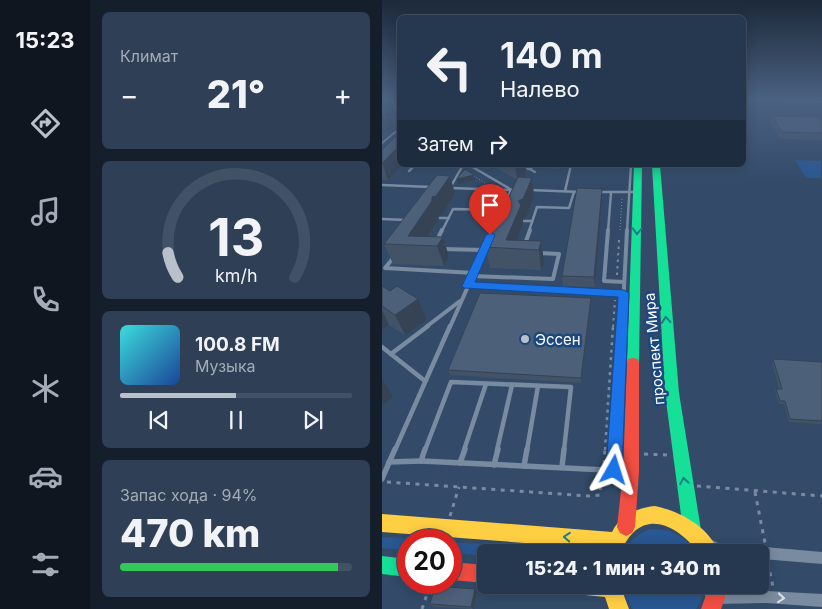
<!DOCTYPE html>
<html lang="ru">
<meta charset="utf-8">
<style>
body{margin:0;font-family:Inter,sans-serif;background:#2e3f56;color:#f1f3f6;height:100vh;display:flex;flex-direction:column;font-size:19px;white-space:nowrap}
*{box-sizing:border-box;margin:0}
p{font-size:16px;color:#a4acb7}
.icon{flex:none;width:28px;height:28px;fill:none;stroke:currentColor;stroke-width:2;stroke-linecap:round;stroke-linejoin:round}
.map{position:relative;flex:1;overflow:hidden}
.side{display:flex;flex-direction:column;gap:12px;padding:12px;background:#151f2b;width:292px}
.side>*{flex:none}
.hud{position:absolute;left:15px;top:15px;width:349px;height:152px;border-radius:8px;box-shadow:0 2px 12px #0003,0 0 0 1px #425266;background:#26384f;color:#f1f3f6;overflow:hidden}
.speed{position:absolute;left:15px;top:529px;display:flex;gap:10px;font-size:25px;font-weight:700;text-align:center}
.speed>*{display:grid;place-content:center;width:65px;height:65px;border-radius:50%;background:#26384f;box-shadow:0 2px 12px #0003,0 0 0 1px #425266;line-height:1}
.speed .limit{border:8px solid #d22;background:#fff;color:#111}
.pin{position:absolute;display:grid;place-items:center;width:42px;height:42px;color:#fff;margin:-51px -21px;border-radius:50% 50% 50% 0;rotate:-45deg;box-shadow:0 0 5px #0007}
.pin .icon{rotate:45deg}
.me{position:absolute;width:55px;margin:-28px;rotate:6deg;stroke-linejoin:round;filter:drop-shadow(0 0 4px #0008)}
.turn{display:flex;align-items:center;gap:18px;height:105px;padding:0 20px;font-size:22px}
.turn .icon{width:65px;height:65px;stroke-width:2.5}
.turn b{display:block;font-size:35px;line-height:42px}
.then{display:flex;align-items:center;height:48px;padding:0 20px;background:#0003;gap:10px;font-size:19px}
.big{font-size:38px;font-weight:800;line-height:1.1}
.side .card{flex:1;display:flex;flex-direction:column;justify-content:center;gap:8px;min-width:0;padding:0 18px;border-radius:8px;background:#2e3f56}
.side .dial{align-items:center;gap:0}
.dial svg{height:130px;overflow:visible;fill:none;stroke:#425266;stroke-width:7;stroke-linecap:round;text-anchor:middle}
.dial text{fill:#f1f3f6;stroke:none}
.song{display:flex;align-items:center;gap:15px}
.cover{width:60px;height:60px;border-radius:8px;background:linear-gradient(135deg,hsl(180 70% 55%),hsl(220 70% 35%))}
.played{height:5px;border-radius:2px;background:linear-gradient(90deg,#b8c0ca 50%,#425266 50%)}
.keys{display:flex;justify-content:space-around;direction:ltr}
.heat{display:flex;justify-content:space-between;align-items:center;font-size:28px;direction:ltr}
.charge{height:8px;border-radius:4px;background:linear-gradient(90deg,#34c759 94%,#425266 0)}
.trip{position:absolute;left:95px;top:544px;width:292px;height:50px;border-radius:8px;background:#26384f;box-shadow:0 2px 12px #0003,0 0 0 1px #425266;font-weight:800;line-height:50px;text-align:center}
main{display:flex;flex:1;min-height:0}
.tab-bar{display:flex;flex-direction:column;width:90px;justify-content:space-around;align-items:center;background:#0f1620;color:#a4acb7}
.tab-bar .icon{width:35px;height:35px}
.tab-bar .selected{color:#b8c0ca}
.tab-bar b{font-size:22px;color:#f1f3f6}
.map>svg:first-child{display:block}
.green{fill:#295792}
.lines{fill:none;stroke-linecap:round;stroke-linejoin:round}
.path-far3{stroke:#798ba0;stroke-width:1;stroke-dasharray:1 2;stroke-linecap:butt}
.path-far2{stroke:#798ba0;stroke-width:2;stroke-dasharray:2.5 4;stroke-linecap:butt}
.path-far1{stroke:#798ba0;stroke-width:2.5;stroke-dasharray:3 4.5;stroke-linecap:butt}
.path{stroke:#798ba0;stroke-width:3;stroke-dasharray:4 5.5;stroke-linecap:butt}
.lane-far4{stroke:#798ba0;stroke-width:2}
.lane-far3{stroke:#798ba0;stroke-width:2.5}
.lane-far2{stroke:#798ba0;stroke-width:4}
.lane-far1{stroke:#798ba0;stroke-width:4.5}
.lane{stroke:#798ba0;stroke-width:5.5}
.street{fill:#798ba0;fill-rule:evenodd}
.fast{fill:#16e098;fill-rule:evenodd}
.slow{fill:#ffcf43;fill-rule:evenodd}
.jam{fill:#f24e42;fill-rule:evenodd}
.wall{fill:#425368}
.shaded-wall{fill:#364355}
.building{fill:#4d6079;stroke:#364355}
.oneway{stroke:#1b7d88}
.oneway2{stroke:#dee2e7}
.route{fill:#1a73e8;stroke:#114b97}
.poi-dot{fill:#b8c0ca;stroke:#1d487f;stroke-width:2}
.labels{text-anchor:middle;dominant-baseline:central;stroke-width:5;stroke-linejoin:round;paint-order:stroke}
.poi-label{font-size:15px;fill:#fff;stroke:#1d487f;text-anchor:start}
.street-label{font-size:15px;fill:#fff;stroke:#1d487f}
</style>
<main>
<nav class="tab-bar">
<b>15:23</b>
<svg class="icon selected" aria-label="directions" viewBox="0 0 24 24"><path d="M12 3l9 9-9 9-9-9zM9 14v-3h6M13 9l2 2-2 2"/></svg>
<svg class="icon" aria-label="music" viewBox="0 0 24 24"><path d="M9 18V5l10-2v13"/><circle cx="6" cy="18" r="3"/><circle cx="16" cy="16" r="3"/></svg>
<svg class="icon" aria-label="phone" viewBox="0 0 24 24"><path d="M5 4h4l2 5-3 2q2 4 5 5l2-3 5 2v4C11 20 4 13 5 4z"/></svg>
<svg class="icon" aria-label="climate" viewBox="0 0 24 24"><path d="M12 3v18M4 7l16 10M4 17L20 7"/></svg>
<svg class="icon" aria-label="car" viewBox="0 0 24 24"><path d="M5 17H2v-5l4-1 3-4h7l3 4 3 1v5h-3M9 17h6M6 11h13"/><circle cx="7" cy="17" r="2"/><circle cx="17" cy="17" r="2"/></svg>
<svg class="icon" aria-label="filters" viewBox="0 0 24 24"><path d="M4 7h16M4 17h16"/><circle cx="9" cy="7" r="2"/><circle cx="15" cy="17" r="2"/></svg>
</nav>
<section class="side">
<div class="card"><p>Климат</p>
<div class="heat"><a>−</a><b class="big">21°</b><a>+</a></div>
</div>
<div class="card dial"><svg viewBox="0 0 100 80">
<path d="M14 69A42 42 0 1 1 86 69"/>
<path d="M14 69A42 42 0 0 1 8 54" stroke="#b8c0ca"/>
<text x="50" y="56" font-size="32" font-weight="700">13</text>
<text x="50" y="72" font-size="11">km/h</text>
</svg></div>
<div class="card">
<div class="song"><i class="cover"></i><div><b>100.8 FM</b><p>Музыка</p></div></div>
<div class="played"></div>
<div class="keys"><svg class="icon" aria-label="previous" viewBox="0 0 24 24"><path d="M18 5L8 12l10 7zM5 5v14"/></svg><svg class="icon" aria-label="pause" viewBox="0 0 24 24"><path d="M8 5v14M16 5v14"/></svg><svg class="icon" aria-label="next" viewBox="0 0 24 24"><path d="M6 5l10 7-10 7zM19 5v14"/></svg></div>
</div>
<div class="card"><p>Запас хода · 94%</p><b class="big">470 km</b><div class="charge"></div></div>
</section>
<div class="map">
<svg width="440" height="609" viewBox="0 0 440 609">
<rect width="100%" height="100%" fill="#334b69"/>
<g class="green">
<polygon points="413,160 439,161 439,178 424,178"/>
<path d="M 268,529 C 289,529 302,536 314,552 L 242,552 C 248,540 256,534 268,529 Z"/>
<polygon points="0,537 47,540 26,540 26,550 0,548"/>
<polygon points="69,542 207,552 104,552 104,556 69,553"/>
<polygon points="239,585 322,585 319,600 314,609 251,609 240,591"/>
</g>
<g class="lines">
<g class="path-far3">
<polyline points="92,176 103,183"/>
<polyline points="238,230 240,197"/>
</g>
<g class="path-far2">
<polyline points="235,275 237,240"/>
<polyline points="231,327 233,300"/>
</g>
<polyline class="path-far1" points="223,450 231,326"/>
<g class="path">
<polyline points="262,454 287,455"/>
<polyline points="222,464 223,449"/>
<polyline points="5,482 207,496 218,495 219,476"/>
<polyline points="315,486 440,496"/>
<polyline points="373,492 383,543"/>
<polyline points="68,516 77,487"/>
<polyline points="386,563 391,587"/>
<polyline points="40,609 49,582"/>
</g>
<g class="lane-far4">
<polyline points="361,100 440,102"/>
<polyline points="0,102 16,103 9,109 18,109"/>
<polyline points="0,143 18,128"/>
</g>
<g class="lane-far3">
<polyline points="87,165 128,189"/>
<polyline points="140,165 153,172"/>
<polyline points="146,169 155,165"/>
<polyline points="27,171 33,165"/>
<polyline points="0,185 49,187"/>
<polyline points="68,188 131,190"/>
<polyline points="68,188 81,165"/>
<polyline points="148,190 198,192"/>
<polyline points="183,191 189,165"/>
<polyline points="215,192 256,192"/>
<polyline points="58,218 67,218"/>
<polyline points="0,219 25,220"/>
<polyline points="142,221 150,221"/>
<polyline points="60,231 71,209 120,210"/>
<polyline points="111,231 129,190"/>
<polyline points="147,231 155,207 187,208 192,192"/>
<polyline points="226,231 229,193"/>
<polyline points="245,231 249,165"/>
</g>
<g class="lane-far2">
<polyline points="226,230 222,281 242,282"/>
<polyline points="55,240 60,230"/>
<polyline points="143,244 148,230"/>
<polyline points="61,249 101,250"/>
<polyline points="12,257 3,268 92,273"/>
<polyline points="90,276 171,279 177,254 157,253"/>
<polyline points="86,286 242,293"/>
<polyline points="44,327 78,301"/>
<polyline points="68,327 111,230"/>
<polyline points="240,327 245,230"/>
</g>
<g class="lane-far1">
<polyline points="0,347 43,381"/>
<polyline points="9,354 46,326"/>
<polyline points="13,450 68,326"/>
<polyline points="43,450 69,382 189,387 182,450"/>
<polyline points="82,450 104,384"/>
<polyline points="115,450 130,385"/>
<polyline points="145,450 156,386"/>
<polyline points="233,450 240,326"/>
</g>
<g class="lane">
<polyline points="43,449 39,461 245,471"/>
<polyline points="7,462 39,461"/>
<polyline points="78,463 83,449"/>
<polyline points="112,465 116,449"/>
<polyline points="142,466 145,449"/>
<polyline points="180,467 182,449"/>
<polyline points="232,470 233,449"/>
<polyline points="0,479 13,449"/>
</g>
<g class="street">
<polygon points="326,538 336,543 440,552 440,564 379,559 379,552 329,552 322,548 320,544 322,540"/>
<polygon points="385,591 440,594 440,607 385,603 335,604 330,603 329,598 330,593 335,592"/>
</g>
<g class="fast">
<polygon points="252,165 260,165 257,363 256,367 251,368 246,367 245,363"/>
<polygon points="270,165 278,165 297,393 319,530 316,536 310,539 304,536 301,530 283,393"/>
<polygon points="0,556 26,559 26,577 0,574"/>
</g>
<g class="slow">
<path d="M 273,506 C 297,511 328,527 336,552 L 316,552 C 292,521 257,508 239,552 L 221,552 L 222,549 L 0,532 L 0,514 L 230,532 C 238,515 255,508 273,506 Z"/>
<polygon points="193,585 238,585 247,609 227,609 223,597 203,595 196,592"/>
</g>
<g class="jam">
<polygon points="251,358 256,359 257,363 257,472 253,527 250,533 244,536 238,533 235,527 241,472 245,363 246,359"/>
<polygon points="69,562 104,565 104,583 69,580"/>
<polygon points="324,585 344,585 343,598 339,609 319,609 323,598"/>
</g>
</g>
<g class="wall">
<polygon points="0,99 18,99 18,106 17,106 15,100 9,100 13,112 8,116 11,126"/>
<polygon points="390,116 440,120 440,140 398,139 388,122"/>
<polygon points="0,150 18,165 20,165 6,180 0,180"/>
<polygon points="109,165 143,165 144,177 142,178 150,178 152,196 144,218 141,219 141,224 135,240 159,241 162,262 159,270 108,268 103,247 127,203 126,199 135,180"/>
<polygon points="166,165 178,165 177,169 166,168"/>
<polygon points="68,176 73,194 60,215 56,216 56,220 46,237 61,237 67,257 62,266 11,264 2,244"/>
<polygon points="220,198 213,287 181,286 180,276"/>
<polygon points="0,286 8,291 36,299 45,320 23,335 7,325 0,330"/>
<polygon points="209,303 199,383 68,375 66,370"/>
<polygon points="391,359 440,362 440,424 407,422 402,404 397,404 393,391 394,389 397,389 390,362"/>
<polygon points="93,589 95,592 92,609 52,607 48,604"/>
</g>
<g class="shaded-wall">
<polygon points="9,99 13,112 8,116 11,126 0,135 0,106"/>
<polygon points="18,145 18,165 20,165 6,180 0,163"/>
<polygon points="133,165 143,165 144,177 135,180"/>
<polygon points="92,175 93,180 77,184 75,179"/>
<polygon points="68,176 73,194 60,215 56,216 56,220 40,246 26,236 50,197"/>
<polygon points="150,178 152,196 144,218 141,219 141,224 132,249 124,240 136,201"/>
<polygon points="220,189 220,198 213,287 212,277"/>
<polygon points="61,237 67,257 62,266 55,246"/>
<polygon points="159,241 162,262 159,270 157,250"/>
<polygon points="209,298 209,303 199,383 199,378"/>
<polygon points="36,299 45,320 23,335 13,315"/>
<polygon points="0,310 7,325 0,330"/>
<polygon points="0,379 11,397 0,405"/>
<polygon points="93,589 95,592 92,609 91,609 89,607"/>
</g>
<g class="building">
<polygon points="0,99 9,99 0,106"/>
<polygon points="0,110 6,111 0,115"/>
<polygon points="390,116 437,117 440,120 440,133 400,132"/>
<polygon points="13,137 18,137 18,145 0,163 0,150"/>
<polygon points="83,169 92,175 75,179"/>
<polygon points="55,175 68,176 54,196 50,197 50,201 26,236 61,237 55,246 2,244"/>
<polygon points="136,177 150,178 141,199 136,201 139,205 124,240 159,241 157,250 103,247 123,205 127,203 126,199"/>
<polygon points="195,188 220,189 212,277 180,276"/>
<polygon points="0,286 8,291 15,286 36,299 13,315 0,306"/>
<polygon points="98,293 209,298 199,378 66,370"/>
<polygon points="391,359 440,362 440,421 408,419 403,401 398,401 394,389 400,389"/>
<polygon points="53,586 93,589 89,607 48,604"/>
</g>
<defs><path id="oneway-chevron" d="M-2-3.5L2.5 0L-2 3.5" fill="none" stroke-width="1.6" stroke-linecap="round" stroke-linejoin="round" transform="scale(1.25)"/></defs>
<g class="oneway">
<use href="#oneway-chevron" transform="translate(255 231) rotate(91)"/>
<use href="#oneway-chevron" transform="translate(284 320) rotate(-95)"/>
<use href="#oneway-chevron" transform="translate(302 481) rotate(-99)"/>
<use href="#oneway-chevron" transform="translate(185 537) rotate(-176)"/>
</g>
<use class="oneway2" href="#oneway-chevron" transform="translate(399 598) rotate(5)"/>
<linearGradient id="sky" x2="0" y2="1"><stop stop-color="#1c293a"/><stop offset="0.54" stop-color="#4a6181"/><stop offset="1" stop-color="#4a6181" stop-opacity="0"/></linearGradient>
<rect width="440" height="184" fill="url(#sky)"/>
<polygon class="route" points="108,232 113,235 93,282 242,290 247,293 240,470 238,476 232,478 226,476 224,470 236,297 82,288 80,286 104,235"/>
<circle class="poi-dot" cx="143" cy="339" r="5"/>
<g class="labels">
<g class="poi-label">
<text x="153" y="339">Эссен</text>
</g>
<g class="street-label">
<text transform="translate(272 349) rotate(-95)">проспект Мира</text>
</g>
</g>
</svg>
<div class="speed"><div class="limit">20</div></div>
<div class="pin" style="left:108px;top:235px;background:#d93025"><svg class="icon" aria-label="arrive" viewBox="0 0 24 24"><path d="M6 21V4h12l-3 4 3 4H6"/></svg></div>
<svg class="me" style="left:232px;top:470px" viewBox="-20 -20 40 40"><path d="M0-17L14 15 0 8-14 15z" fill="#1a73e8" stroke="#fff" stroke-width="4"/></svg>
<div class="trip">15:24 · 1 мин · 340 m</div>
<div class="hud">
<div class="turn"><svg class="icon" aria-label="left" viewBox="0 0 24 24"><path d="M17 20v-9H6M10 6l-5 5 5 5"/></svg><div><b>140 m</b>Налево</div></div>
<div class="then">Затем<svg class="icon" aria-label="right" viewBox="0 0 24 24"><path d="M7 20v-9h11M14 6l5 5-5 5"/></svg></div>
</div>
</div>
</main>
